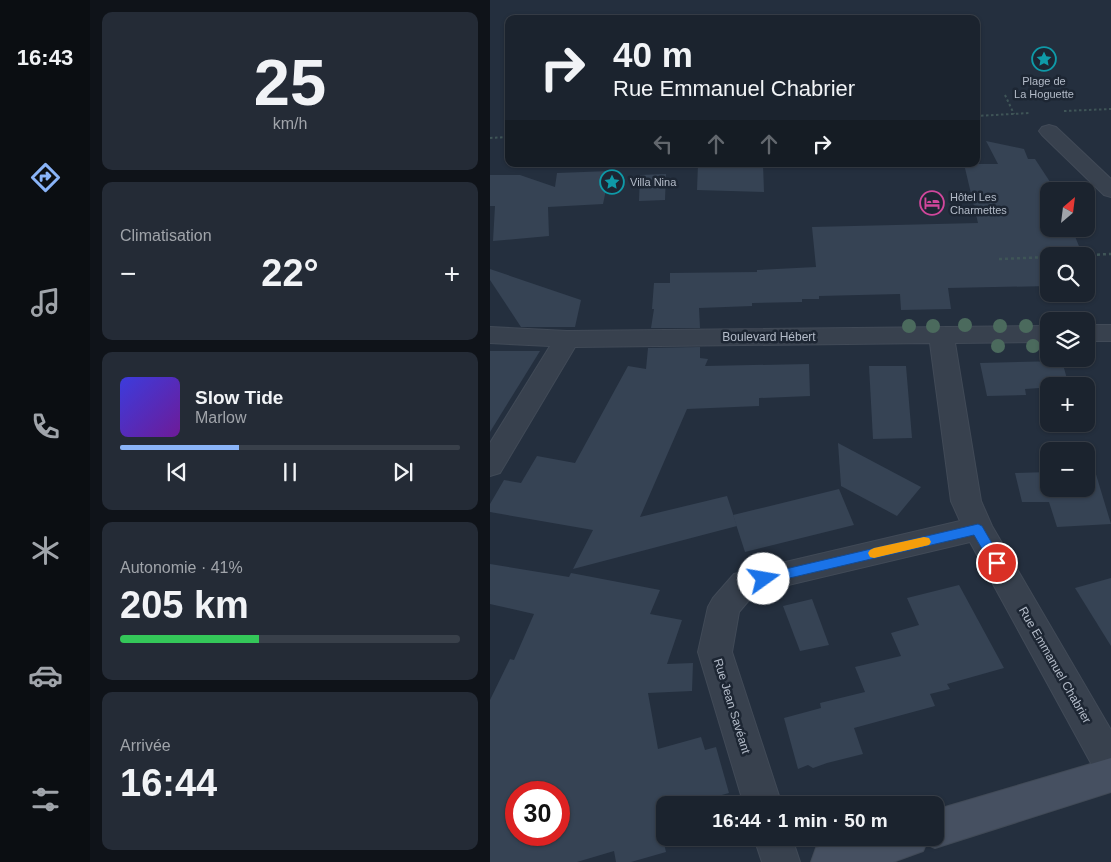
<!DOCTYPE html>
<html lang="fr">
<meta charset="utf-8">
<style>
body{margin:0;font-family:Helvetica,sans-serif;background:#242b36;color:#f1f3f6;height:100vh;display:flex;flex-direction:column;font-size:19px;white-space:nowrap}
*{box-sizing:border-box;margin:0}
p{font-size:16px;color:#a0a4aa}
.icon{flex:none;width:28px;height:28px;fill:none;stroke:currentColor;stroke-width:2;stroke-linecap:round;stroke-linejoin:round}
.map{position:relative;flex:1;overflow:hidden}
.side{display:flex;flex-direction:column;gap:12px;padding:12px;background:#0f1319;width:400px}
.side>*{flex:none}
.banner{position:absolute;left:15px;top:15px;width:475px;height:152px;border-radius:10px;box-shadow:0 1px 4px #0004,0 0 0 1px #39404a;background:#1b232e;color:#f1f3f6;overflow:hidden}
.needle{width:32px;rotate:28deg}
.controls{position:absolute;left:550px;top:182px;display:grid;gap:10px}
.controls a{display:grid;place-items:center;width:55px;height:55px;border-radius:10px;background:#1b232e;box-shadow:0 1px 4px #0004,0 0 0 1px #39404a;font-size:25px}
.speed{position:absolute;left:15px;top:781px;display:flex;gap:10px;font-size:25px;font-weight:700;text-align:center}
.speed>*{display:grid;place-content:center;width:65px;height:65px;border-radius:50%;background:#1b232e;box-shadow:0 1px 4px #0004,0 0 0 1px #39404a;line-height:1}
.speed .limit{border:8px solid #d22;background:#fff;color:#111}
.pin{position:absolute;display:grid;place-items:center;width:42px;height:42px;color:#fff;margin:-21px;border:2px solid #fff;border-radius:50%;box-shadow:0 1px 5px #0007}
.me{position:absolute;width:55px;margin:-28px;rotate:77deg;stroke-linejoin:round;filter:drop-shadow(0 0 4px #0008)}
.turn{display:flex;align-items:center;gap:18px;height:105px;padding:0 25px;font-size:22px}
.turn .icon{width:65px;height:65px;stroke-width:2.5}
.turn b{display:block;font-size:35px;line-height:42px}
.lanes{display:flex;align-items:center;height:48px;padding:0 25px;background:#0003;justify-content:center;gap:25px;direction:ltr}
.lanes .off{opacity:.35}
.big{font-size:38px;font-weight:700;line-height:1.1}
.side .widget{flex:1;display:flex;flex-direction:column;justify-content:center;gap:8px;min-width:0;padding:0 18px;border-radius:10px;background:#242b36}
.side .dial{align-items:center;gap:0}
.dial b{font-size:65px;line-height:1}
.song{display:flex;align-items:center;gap:15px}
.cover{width:60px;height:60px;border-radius:8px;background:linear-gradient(135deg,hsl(240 70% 55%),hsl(280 70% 35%))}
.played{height:5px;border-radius:2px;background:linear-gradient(90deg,#8ab4f8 35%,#39404a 35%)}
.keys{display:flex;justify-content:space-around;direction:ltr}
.heat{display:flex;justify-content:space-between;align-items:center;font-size:28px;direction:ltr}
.charge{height:8px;border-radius:4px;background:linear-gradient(90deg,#34c759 41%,#39404a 0)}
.trip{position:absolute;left:166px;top:796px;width:288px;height:50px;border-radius:10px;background:#1b232e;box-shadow:0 1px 4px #0004,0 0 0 1px #39404a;font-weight:700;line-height:50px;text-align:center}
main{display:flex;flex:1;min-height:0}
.tab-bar{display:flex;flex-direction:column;width:90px;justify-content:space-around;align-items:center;background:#0b0e12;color:#a0a4aa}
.tab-bar .icon{width:35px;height:35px}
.tab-bar .selected{color:#8ab4f8}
.tab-bar b{font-size:22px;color:#f1f3f6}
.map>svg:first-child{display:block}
.building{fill:#364354;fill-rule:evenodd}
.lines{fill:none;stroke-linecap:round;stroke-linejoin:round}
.street-casing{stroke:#414a57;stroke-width:2}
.secondary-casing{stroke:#414a57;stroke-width:2}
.path-far1{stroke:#3f5557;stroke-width:2;stroke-dasharray:2.5 2.5;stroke-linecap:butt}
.path{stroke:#3f5557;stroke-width:2.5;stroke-dasharray:3 3;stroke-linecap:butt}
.street{fill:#38414e;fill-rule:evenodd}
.secondary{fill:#465061;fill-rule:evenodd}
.tree{fill:#4b6a5d}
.route{fill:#1a73e8;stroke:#114b97}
.slow{fill:#f59e0b}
.labels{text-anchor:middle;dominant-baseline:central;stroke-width:5;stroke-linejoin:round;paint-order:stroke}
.far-poi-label{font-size:11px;fill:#b4bcc9;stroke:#1d2633;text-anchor:start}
.street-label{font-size:12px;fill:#b4bcc9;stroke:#1d2633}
</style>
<main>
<nav class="tab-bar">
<b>16:43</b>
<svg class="icon selected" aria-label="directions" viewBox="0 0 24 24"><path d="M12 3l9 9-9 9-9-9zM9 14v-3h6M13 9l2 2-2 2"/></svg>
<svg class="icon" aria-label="music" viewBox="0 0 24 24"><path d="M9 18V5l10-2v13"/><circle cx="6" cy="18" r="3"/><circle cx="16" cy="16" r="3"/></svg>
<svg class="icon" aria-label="phone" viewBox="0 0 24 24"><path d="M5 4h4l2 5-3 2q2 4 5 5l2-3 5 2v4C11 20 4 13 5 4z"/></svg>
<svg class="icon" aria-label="climate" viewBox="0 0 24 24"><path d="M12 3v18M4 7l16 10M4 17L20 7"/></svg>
<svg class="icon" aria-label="car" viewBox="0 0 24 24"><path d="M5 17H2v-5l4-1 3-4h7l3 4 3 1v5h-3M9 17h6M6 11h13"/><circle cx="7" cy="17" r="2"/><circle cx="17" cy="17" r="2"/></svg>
<svg class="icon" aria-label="filters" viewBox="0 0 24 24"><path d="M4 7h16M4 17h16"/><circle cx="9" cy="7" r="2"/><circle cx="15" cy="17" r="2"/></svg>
</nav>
<section class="side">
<div class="widget dial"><b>25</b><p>km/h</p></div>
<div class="widget"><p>Climatisation</p>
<div class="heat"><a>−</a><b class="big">22°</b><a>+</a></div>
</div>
<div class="widget">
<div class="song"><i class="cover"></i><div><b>Slow Tide</b><p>Marlow</p></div></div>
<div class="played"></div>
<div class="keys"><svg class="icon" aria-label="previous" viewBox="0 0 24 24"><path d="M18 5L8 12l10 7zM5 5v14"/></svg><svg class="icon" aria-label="pause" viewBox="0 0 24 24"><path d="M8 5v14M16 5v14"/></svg><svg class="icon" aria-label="next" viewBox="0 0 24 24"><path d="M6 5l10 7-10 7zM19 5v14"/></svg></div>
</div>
<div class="widget"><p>Autonomie · 41%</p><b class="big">205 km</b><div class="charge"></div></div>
<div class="widget"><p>Arrivée</p><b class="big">16:44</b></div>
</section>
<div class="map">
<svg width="621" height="862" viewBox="0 0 621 862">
<rect width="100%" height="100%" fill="#242f3e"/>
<g class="building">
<polygon points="496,141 534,149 538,159 545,159 566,191 559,191 559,229 582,229 593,256 559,256 559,286 458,288 461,309 411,310 410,294 329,296 329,299 312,299 312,302 262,303 262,306 209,308 210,328 161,328 164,309 162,309 164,283 180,283 180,273 267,272 267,270 326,267 322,227 488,223 474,164 508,164"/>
<polygon points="208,164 273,164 274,192 207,190"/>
<polygon points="120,171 113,204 58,207 59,236 3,241 5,206 0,206 0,175 30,175 65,187 67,173"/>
<polygon points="176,174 175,200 149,201 150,175"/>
<polygon points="0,269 91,300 85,327 31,327 0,280"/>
<polygon points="210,347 210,358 218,359 215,366 319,364 320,396 269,398 269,406 197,409 150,517 237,496 247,526 83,569 103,530 0,512 0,504 14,480 31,483 47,456 85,463 138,366 156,369 158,348"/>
<polygon points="0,351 50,351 0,432"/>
<polygon points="572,361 579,386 535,389 536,395 497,396 490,363"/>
<polygon points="379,366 416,366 422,438 383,439"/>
<polygon points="348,443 431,487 407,516 351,486"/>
<polygon points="605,471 621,524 567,527 559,502 532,502 525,473 559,472 559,489 596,489 596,472"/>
<polygon points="349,489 364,525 255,552 243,515"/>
<path d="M 0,564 L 79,577 L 81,573 L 170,590 L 160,614 L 192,620 L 177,664 L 203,663 L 202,691 L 158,693 L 168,749 L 211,737 L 215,750 L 226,747 L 239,793 L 196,805 L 175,805 L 175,811 L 167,814 L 176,852 L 141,862 L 126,862 L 124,851 L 87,862 L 0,862 L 0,700 L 20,659 L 24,660 L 44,614 L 0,604 ZM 26,792 L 69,792 L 69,835 L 26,835 Z"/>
<polygon points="621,578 621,646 585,588"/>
<polygon points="469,585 514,668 457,684 460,689 440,694 445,706 364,728 373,754 337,763 323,768 318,765 308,769 294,718 331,708 330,703 375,692 365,667 411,656 401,633 429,625 417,598"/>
<polygon points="322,599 339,645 310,651 293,606"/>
</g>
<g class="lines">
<g class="street-casing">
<g id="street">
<polygon points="559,125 566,127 621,179 621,197 614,195 552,135 549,131 552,127"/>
<rect x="596" y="325" width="25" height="16"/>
<polygon points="559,326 559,342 465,343 491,501 502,526 621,730 621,781 608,776 480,542 265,593 249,612 242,652 292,805 254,805 208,652 218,607 223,598 244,574 470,521 461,501 440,343 85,347 10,473 0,476 0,443 60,346 0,343 0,327 77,331"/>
<polygon points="264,838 302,838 310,862 272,862"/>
</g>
</g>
<g class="secondary-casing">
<polygon id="secondary" points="621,758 621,792 445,848 436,844 433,851 403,862 321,862 326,848 357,838 445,838 445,810"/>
</g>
<g class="path-far1">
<polyline points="515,95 524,114"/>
<polyline points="574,111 621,109"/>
<polyline points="486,116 540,113"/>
<polyline points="0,138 19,137"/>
</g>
<g class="path">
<polyline points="577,256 621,254"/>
<polyline points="509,259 559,257"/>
</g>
<use href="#street" class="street"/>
<use href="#secondary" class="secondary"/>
</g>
<g class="tree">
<circle cx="475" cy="325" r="7"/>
<circle cx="419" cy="326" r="7"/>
<circle cx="443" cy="326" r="7"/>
<circle cx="510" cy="326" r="7"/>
<circle cx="536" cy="326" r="7"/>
<circle cx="508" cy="346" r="7"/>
<circle cx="543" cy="346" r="7"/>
</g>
<polygon class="route" points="488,524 492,526 511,559 513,563 511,566 502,566 484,535 274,584 270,583 268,579 270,575 274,574"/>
<polygon class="slow" points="434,537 439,538 441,542 439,545 384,558 380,557 378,553 380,550 384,548"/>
<defs>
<g id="sight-ring" transform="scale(1.25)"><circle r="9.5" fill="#1d2633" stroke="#0f9aa8" stroke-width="1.5"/><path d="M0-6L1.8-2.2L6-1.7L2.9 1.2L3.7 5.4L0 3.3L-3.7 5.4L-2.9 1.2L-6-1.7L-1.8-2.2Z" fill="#0f9aa8"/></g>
<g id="hotel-ring" transform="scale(1.25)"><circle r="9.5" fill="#1d2633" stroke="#d1479c" stroke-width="1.5"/><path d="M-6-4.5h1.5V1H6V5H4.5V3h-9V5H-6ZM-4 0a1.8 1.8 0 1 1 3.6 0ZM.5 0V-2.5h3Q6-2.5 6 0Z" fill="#d1479c"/></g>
</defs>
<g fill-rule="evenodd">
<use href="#sight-ring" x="554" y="59"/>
<use href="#sight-ring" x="122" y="182"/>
<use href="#hotel-ring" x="442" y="203"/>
</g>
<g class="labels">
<g class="far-poi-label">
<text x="554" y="81" text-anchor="middle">Plage de<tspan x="554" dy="13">La Hoguette</tspan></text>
<text x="140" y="182">Villa Nina</text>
<text x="460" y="197">Hôtel Les<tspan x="460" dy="13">Charmettes</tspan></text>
</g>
<g class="street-label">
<text x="279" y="337">Boulevard Hébert</text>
<text transform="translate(565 665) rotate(60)">Rue Emmanuel Chabrier</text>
<text transform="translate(242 706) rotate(73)">Rue Jean Savéant</text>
</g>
</g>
</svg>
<div class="controls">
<a><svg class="needle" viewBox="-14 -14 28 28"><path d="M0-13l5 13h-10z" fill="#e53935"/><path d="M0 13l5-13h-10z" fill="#a0a4aa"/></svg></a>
<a><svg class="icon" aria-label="search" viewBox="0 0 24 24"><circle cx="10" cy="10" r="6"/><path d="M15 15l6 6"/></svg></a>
<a><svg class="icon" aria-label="layers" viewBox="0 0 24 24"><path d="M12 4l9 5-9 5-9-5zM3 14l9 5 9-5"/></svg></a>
<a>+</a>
<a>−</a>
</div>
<div class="speed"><div class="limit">30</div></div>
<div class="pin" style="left:507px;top:563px;background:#d93025"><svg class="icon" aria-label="arrive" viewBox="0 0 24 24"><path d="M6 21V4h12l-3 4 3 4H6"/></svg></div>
<svg class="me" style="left:274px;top:579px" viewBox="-20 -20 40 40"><circle r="19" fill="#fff"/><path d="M0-13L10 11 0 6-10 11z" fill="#1a73e8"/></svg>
<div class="trip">16:44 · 1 min · 50 m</div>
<div class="banner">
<div class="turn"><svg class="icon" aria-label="right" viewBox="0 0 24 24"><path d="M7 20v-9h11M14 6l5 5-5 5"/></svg><div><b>40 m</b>Rue Emmanuel Chabrier</div></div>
<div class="lanes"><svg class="icon off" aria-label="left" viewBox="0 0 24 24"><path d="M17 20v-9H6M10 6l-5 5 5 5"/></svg><svg class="icon off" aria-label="ahead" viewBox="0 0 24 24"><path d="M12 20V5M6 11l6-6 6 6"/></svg><svg class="icon off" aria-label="ahead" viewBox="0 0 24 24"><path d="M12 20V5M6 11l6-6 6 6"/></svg><svg class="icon" aria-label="right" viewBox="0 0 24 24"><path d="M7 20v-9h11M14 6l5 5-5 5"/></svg></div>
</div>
</div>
</main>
